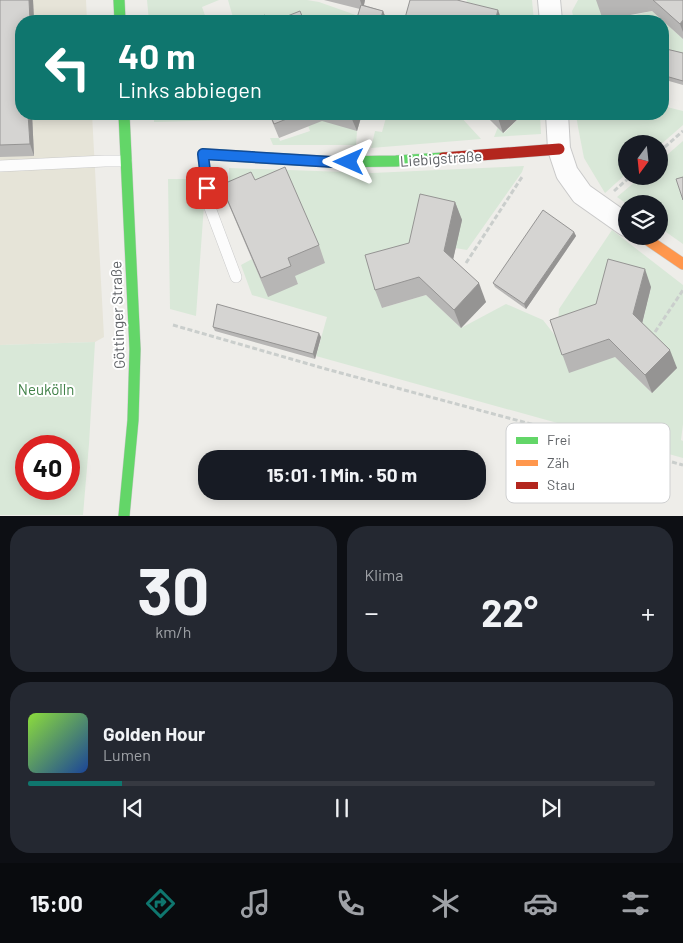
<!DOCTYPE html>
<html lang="de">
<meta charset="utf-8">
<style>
body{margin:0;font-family:Barlow,sans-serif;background:#242831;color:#f1f3f6;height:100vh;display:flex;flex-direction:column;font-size:19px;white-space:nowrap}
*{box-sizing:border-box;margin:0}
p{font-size:16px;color:#9ea1a6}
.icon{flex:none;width:28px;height:28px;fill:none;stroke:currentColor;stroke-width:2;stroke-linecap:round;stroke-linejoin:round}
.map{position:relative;height:516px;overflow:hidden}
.drawer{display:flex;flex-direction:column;gap:10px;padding:10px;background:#0d0f14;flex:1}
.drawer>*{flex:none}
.hud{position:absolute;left:15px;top:15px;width:654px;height:105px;border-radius:20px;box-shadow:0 2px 12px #0003;background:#0f766e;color:#fff;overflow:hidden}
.needle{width:32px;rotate:195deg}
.controls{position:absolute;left:618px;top:135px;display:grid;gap:10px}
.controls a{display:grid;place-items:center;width:50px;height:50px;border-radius:50%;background:#171b24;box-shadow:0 2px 12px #0003;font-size:25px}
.speed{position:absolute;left:15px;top:435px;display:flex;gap:10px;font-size:25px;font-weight:700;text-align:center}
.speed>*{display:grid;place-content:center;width:65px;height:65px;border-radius:50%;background:#171b24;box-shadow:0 2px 12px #0003;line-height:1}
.speed .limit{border:8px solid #d22;background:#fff;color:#111}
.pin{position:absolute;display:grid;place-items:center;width:42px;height:42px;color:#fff;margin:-21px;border-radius:10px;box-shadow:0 2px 8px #0006}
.me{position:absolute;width:55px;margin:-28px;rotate:270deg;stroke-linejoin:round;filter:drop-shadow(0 0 4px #0008)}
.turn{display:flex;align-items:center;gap:18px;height:105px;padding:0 20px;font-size:22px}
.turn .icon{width:65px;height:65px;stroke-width:2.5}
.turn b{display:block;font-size:35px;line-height:42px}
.big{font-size:38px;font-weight:700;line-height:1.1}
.drawer .tile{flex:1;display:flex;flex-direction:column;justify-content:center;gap:8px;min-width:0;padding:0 18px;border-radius:20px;background:#242831}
.drawer .dial{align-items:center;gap:0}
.dial b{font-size:65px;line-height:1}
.song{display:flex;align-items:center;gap:15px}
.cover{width:60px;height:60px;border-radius:8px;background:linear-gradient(135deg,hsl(90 70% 55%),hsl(220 70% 35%))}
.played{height:5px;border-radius:2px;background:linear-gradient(90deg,#0f766e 15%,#363941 15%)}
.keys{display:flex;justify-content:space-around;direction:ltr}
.heat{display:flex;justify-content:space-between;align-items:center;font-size:28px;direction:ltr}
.drawer .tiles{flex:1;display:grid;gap:10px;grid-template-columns:1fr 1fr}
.tile:last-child{grid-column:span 2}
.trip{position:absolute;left:198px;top:450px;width:288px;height:50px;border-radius:20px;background:#171b24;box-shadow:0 2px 12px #0003;font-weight:700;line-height:50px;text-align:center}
.menu{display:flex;height:80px;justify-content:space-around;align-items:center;background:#090b0e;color:#9ea1a6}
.menu .icon{width:35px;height:35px}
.menu .active{color:#0f766e}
.menu b{font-size:22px;color:#f1f3f6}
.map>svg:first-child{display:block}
.commercial{fill:#e6e4d8}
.green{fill:#d9e8d8;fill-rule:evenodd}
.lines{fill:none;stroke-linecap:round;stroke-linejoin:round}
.lane-casing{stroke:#c9c9c9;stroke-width:12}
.street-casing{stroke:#c9c9c9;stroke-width:24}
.fast-casing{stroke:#cbcbca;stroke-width:12}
.slow-casing{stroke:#cbcbca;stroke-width:12}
.jam-casing{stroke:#cbcbca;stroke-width:12}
.path{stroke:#cacecc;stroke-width:3;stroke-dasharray:5 2.5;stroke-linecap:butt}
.lane{stroke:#fcfcfc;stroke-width:11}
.street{stroke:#fcfcfc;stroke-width:22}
.fast{stroke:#63d668;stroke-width:11}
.slow{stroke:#ff974d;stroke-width:11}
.jam{stroke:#b3261e;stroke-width:11}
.wall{fill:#b7b6b5}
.shaded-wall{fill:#959493}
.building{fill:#d5d4d2;stroke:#959493}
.route-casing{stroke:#114b97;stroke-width:12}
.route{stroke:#1a73e8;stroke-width:9}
.labels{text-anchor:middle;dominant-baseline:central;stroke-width:4;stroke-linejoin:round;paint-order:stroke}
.street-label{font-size:15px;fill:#5f6266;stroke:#fff}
.park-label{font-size:15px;fill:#428249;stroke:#fff}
.key{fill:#fff;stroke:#cfd0d1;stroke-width:1}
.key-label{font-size:14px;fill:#5f6266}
</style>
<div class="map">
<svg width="683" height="516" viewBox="0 0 683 516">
<rect width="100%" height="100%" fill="#eeede9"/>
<polygon class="commercial" points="0,0 86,0 87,21 21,21 21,114 92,114 104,337 95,342 0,345"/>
<g class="green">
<polygon points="147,0 219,0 202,7 207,21 149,21"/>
<polygon points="228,0 307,0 319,2 367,19 366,21 234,21"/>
<polygon points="467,0 532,0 534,21 489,21 462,14"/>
<polygon points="578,0 600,0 603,19 602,21 574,21 572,11"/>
<polygon points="652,11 683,39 683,57 663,52 662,21 612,21 613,20"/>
<polygon points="663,106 683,111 683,125 659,146 659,144 626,144 626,174 605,193 584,158 578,127 576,114 662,114"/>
<polygon points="154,114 232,114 231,116 227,120 154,122"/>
<polygon points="324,114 357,131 356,145 273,145 270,138 279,138 280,141 310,131 307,122"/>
<polygon points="387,114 458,114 481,139 371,148 375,131 382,132"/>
<polygon points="523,114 540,114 541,134 494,137 498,127 504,133"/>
<polygon points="683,141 683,244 659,227 659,204 627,204 617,197 642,176 659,176 659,162"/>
<path d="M 524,166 L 522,172 L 467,250 L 455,248 L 382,308 L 426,295 L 461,328 L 506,304 L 543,320 L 557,338 L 559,309 L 612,230 L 683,285 L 683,424 L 681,440 L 683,441 L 683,458 L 316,356 L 327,317 L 252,295 L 241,265 L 252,259 L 268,296 L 298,283 L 228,203 L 229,168 L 372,173 ZM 651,287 L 640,332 L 652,393 L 615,357 L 603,323 Z"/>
<polygon points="168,179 187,179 188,192 205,191 196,316 170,309"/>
<path d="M 95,342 L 89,444 L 83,515 L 0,515 L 0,345 ZM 26,446 L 69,446 L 69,489 L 26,489 Z"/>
</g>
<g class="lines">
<g class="lane-casing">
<g id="lane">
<polyline points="203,154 209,205 236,277"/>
<polyline points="0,166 105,161 126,161"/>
</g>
</g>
<g class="street-casing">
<g id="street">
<polyline points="549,0 551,21"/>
<polyline points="557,114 559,149 567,173 582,194 626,225"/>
</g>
</g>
<g class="fast-casing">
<g id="fast">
<polyline points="119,0 120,21"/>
<polyline points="124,114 135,349 133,420 124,516"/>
<polyline points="203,154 333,162 396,161 443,158"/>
</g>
</g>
<g class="slow-casing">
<polyline id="slow" points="642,236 683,264"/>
</g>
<g class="jam-casing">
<polyline id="jam" points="443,158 559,149"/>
</g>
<g class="path">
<polyline points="659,152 683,131"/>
<polyline points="614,191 631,176"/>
<polyline points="466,263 522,177"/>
<polyline points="173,325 326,369 624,449 683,465"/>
<polyline points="655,332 683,290"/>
</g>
<use href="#lane" class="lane"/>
<use href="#street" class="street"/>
<use href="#fast" class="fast"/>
<use href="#slow" class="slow"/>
<use href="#jam" class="jam"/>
</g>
<g class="wall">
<polygon points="0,0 33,0 34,21 21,21 21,114 32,114 34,156 0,157"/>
<polygon points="324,0 365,0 364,5 383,11 387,21 356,21 360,9"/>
<polygon points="596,0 683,0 683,39 652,11 603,20"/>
<polygon points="405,18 502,21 406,21"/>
<polygon points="662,48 683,53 683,85 662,79"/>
<polygon points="269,114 362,114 357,131 322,121 279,138"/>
<polygon points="484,114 523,114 503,133"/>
<polygon points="255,180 319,245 325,263 295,276 298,284 268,297 228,203 221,185"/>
<polygon points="455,202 462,220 453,259 486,302 461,328 426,295 382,308 375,290 409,243"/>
<polygon points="574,232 576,236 526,309 495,287 493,283"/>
<polygon points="651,287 642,323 677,368 652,393 615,357 569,373 550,320"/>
<polygon points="213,327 321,337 315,359 215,331"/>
</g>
<g class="shaded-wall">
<polygon points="29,0 33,0 34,21 30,21"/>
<polygon points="360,0 365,0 363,9"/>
<polygon points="498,10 502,21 495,21"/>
<polygon points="383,11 387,21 380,21"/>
<polygon points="683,20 683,32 680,24"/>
<polygon points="28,114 32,114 34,156 30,144"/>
<polygon points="352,114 362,114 357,131 351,117"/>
<polygon points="502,114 523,114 503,133 498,118"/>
<polygon points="455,202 462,220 451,269 444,251"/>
<polygon points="574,232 576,236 526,309 524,304"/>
<polygon points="645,269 651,287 640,332 633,314"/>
<polygon points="479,283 486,302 461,328 454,310"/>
<polygon points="319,333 321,337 315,359 313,354"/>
<polygon points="670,350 677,368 652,393 645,375"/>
</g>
<g class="building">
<polygon points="0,0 29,0 30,21 21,21 21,114 28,114 30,144 0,145"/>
<polygon points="410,0 457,0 498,10 495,21 418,21 405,18"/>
<polygon points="653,0 683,0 683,20 680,24"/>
<polygon points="361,5 383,11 380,21 356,21"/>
<polygon points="300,11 304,21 275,21"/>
<polygon points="265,15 267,21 250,21"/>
<polygon points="662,48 683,53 683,81 662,75"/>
<polygon points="270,114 299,114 274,124"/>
<polygon points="341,114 352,114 351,117"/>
<polygon points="494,114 502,114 498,118"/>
<polygon points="285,167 319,245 288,258 291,266 261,278 221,185 251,172 255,180"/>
<polygon points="683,177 683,200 676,179"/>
<polygon points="420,194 455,202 444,251 479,283 454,310 419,277 375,290 365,255 409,243"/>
<polygon points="543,210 574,232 524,304 493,283"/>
<polygon points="608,259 645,269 633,314 670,350 645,375 609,339 562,355 550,320 596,304"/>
<polygon points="217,304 319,333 313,354 213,327"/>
</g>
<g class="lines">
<g class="route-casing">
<polyline id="route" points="207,188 203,154 333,162 349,162"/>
</g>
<use href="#route" class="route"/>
</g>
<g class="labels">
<g class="street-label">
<text transform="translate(441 158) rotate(-4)">Liebigstraße</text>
<text transform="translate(117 315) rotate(-92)">Göttinger Straße</text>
</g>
<g class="park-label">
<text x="46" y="389">Neukölln</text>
</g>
</g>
<rect x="506" y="423" width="164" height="80" rx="8" class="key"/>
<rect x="516" y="437" width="22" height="7" fill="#63d668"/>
<rect x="516" y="460" width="22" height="6" fill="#ff974d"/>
<rect x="516" y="482" width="22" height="7" fill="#b3261e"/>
<g class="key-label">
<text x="547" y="445">Frei</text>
<text x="547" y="468">Zäh</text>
<text x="547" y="490">Stau</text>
</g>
</svg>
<div class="controls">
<a><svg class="needle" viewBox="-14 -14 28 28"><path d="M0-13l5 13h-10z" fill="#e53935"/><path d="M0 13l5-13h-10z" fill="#9ea1a6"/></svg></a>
<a><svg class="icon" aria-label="layers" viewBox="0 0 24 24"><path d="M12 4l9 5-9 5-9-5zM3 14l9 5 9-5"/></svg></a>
</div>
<div class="speed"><div class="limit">40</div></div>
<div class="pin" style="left:207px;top:188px;background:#d93025"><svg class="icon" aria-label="arrive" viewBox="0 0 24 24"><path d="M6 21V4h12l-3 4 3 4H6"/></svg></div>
<svg class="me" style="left:349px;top:162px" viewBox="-20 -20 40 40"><path d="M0-17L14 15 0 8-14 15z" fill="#1a73e8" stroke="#fff" stroke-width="4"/></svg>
<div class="trip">15:01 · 1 Min. · 50 m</div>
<div class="hud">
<div class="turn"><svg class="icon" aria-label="left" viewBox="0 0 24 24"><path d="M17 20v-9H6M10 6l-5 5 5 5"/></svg><div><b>40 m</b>Links abbiegen</div></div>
</div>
</div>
<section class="drawer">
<div class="tiles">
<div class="tile dial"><b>30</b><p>km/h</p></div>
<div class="tile"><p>Klima</p>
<div class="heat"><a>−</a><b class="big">22°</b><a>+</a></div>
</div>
<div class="tile">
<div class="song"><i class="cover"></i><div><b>Golden Hour</b><p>Lumen</p></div></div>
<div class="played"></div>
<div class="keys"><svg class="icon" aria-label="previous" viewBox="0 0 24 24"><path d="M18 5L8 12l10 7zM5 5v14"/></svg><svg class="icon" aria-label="pause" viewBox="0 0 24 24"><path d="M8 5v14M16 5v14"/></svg><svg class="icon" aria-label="next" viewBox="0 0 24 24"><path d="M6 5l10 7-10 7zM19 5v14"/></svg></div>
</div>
</div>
</section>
<nav class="menu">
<b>15:00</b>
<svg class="icon active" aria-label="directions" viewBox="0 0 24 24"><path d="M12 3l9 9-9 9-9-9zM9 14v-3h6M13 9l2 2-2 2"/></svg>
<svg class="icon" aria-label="music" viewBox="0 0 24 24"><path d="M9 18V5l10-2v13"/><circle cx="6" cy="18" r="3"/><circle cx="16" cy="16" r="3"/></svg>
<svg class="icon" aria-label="phone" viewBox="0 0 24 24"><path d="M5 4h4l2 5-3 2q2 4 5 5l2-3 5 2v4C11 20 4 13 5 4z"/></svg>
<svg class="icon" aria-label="climate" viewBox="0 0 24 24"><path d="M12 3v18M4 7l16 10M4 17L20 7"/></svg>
<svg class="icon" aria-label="car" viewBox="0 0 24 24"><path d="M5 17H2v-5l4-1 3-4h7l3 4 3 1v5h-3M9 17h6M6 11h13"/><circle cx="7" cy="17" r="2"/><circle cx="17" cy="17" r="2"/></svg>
<svg class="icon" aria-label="filters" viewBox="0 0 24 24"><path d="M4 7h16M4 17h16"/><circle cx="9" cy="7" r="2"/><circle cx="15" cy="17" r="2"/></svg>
</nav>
